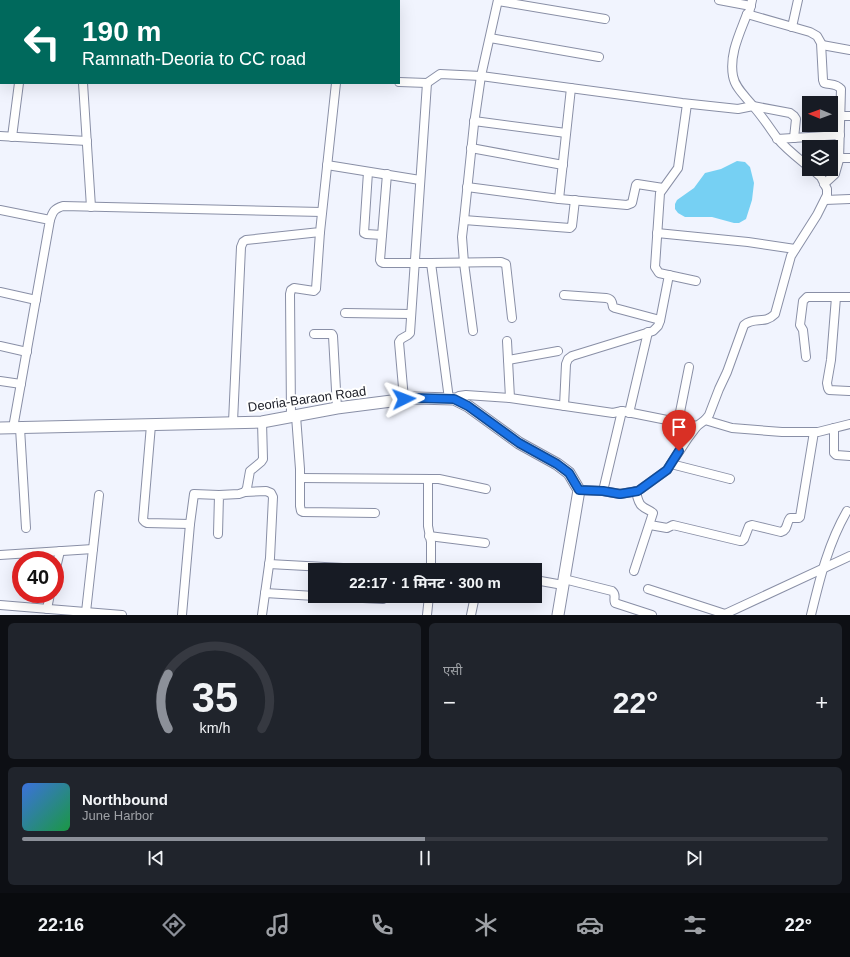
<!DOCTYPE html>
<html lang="hi">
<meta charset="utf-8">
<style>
body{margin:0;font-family:Helvetica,"Noto Sans Devanagari",sans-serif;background:#20242c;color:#f1f3f6;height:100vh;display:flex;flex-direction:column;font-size:15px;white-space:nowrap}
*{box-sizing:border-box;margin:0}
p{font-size:13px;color:#9ea1a6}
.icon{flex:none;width:22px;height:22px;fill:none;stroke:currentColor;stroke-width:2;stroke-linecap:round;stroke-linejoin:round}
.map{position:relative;height:615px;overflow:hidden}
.panel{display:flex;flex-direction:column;gap:8px;padding:8px;background:#0d0f14;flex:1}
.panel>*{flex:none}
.guide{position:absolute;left:0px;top:0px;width:400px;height:84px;box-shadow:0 4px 16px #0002;background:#00695c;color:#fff;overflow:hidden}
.needle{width:26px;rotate:271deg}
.buttons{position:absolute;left:802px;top:96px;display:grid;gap:8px}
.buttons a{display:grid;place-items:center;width:36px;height:36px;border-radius:0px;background:#171b24;box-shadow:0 4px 16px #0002;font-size:20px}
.speed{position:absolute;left:12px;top:551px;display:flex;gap:8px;font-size:20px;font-weight:700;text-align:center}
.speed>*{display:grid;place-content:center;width:52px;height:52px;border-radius:50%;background:#171b24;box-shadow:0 4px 16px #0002;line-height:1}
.speed .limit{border:6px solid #d22;background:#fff;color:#111}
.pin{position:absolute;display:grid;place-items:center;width:34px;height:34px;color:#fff;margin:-41px -17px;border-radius:50% 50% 50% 0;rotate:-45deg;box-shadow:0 0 4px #0007}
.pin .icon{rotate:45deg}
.me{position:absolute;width:44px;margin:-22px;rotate:87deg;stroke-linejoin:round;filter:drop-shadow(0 0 3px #0008)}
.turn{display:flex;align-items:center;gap:14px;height:84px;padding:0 16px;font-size:18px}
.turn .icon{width:52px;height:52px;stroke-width:2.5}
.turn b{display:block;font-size:28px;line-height:34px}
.big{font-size:30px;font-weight:700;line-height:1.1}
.panel .widget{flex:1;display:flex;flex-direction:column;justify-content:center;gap:6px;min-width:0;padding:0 14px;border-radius:6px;background:#20242c}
.panel .dial{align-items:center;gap:0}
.dial svg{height:104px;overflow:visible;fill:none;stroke:#363941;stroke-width:7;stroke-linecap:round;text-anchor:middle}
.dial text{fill:#f1f3f6;stroke:none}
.song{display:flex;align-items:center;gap:12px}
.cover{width:48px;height:48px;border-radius:6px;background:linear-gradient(135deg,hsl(220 70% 55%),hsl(140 70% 35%))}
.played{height:4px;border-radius:2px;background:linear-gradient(90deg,#8c9099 50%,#363941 50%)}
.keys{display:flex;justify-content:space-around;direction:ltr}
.heat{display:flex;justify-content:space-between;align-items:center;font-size:22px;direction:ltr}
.panel .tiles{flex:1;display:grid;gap:8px;grid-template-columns:1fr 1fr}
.widget:last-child{grid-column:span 2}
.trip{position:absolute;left:308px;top:563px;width:234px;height:40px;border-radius:0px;background:#171b24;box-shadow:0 4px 16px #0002;font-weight:700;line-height:40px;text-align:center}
.tabs{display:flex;height:64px;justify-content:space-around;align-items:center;background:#090b0e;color:#9ea1a6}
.tabs .icon{width:28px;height:28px}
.tabs .selected{color:#8c9099}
.tabs b{font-size:18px;color:#f1f3f6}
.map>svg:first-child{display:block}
.water{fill:#76d0f3}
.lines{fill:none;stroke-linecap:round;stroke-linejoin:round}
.street-casing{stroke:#898fa6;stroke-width:10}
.secondary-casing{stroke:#898fa6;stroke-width:13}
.street{stroke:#fff;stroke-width:8}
.secondary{stroke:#fff;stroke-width:11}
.route-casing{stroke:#114b97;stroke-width:10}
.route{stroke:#1a73e8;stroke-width:7}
.labels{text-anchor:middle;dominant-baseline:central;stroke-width:4;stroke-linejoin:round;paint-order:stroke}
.street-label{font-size:13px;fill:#20222b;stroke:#fff}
</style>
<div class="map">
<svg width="850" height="615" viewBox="0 0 850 615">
<rect width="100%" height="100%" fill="#f1f4fe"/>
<polygon class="water" points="737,161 745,162 750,167 754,183 752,200 746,219 739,223 734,223 712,217 685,217 678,213 675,209 675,204 677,200 694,188 705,173 721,169"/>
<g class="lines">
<g class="street-casing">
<g id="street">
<polyline points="126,0 127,1"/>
<polyline points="719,0 751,6"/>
<path d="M 752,0 L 749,13 L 747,14 C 740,33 729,54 733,76 C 735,88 746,97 753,106 C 762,116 769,127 777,138 C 786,149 798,158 809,167"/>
<polyline points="498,1 605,19"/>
<path d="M 747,14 L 810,32 L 817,36 L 821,43 L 823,80 L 824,83 C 830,85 836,83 841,89 L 839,160 L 835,174 L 824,184"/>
<polyline points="792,27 798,0"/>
<polyline points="490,38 599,57"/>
<polyline points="822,45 850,50"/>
<polyline points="0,69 1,70"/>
<polyline points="399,82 427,83 440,74 481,76 682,103 738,109 753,106 790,113 794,116 796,119 794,138"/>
<polyline points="83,83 91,207"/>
<polyline points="687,104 678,168 660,193 655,267 659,273 696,281"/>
<polyline points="840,116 850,116"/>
<polyline points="474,121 566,133"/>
<polyline points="0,136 87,141"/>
<polyline points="12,137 19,83"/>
<polyline points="777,139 840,135"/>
<polyline points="471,148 563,165"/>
<polyline points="840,158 850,158"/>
<polyline points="327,165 420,180"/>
<polyline points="368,172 364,233 366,234 382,235"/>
<polyline points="387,174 380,260 381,262 383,263 431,263 501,262 506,264 512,318"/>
<polyline points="467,187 559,199 627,205 632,203 636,185 637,184 663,188"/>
<polyline points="559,199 571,88"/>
<polyline points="825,200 850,199"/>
<polyline points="0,210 50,220 13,428"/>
<path d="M 50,220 C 53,211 54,209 63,206 L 322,212"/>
<polyline points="464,220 570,228 572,226 575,200"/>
<polyline points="657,233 748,242 795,249"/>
<polyline points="431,263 449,399"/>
<polyline points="0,292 36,300"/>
<path d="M 564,295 L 606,298 C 612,299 612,302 613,307 L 615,308 L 660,320"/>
<polyline points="836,297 831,360 827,383 828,388 829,390 849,391"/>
<polyline points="345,313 411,314"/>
<polyline points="473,331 464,263 462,237 464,220 474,124 481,76 498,0"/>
<polyline points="314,334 332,334 333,336 337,408"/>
<polyline points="507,341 510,398"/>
<polyline points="0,346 27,352"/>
<polyline points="806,357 803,330 800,325 803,301 807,297 850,297"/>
<polyline points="508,360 558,351"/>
<polyline points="0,381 21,384"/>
<polyline points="404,399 399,342 401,339 408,335 410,333 427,83"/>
<polyline points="454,399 459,396 466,395 510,398 613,413 622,411 697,426"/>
<polyline points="564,406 566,364 568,359 572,356 653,331 658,326 660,321 669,275"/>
<polyline points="629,413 648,332"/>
<polyline points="291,416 290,294 291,290 294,288 314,291 316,289 320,232"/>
<polyline points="296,416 300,469 300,506 301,511 303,512 375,513"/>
<polyline points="705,420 732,428 782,432 818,432 850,424"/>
<polyline points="233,422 241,247 243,242 246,240 320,232 336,83"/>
<polyline points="678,422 689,367"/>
<polyline points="151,425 143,520 145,522 147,523 190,524"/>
<polyline points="20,428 26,528"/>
<polyline points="834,428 834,453 836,455 850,456"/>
<polyline points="671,464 730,479"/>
<polyline points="300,478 432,479 439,479 486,489"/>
<polyline points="428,479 428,526 431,542 431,570"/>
<path d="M 579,490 L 603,491 L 620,494 L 638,491 L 667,470 L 688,438 L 697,426 L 705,420 L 709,415 L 719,389 L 727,372 L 744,325 C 755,316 764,325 775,314 L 791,256 L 817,215 L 827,195 L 827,189 L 821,177 L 812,169"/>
<polyline points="603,491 622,411"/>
<polyline points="245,492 266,491 271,493 273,497 270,558 262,615"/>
<path d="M 650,525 L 667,528 L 673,525 L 740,541 L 742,541 L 744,539 L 749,526 L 752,525 L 781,532 C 788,530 786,523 790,518 L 799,518 L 800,517 L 814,432"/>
<polyline points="218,534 219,495 239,494 245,492 247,488 250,471 261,462 263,459 262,422"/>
<polyline points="429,536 485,543"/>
<polyline points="0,555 93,549"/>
<polyline points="269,564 380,570"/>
<path d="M 634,571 L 653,513 C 650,510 645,509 642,506 C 638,503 637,496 636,491"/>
<polyline points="55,572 60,551"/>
<path d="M 564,579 L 612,591 C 617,595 613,598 615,603 L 652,615"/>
<polyline points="535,580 563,585"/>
<polyline points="648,589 725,614"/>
<polyline points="265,593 315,596"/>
<polyline points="323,596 383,599"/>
<polyline points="0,605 122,615"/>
<polyline points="47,609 50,594"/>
<polyline points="86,612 99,495"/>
<polyline points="182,615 190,524 194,494 219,495"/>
<polyline points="427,615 429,596"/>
<polyline points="471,615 475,596"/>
<polyline points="723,615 850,556"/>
<path d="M 811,615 C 820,578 828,544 847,511"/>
</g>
</g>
<g class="secondary-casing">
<g id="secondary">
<polyline points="0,5 1,4"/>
<polyline points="0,428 262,422 337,408 415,398 454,399 468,406 519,443 557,464 569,473 579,490 558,615"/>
</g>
</g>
<use href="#street" class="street"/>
<use href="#secondary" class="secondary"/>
</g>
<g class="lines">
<g class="route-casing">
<polyline id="route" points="404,399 415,398 454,399 468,406 519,443 557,464 569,473 579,490 603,491 620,494 638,491 667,470 679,451"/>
</g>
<use href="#route" class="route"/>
</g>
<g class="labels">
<g class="street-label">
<text transform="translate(307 399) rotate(-8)">Deoria-Baraon Road</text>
</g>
</g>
</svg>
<div class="buttons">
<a><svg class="needle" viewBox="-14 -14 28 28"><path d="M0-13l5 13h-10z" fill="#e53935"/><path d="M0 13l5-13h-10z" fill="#9ea1a6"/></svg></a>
<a><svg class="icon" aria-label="layers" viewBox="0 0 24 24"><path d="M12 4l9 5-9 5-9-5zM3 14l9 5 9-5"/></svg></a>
</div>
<div class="speed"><div class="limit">40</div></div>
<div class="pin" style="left:679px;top:451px;background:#d93025"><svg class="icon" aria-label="arrive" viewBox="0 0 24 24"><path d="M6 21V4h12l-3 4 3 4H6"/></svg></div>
<svg class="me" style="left:404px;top:399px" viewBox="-20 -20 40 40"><path d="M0-17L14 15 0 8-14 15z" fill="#1a73e8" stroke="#fff" stroke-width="4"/></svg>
<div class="trip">22:17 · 1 मिनट · 300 m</div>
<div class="guide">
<div class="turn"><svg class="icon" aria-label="left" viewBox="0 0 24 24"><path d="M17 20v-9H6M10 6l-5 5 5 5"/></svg><div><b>190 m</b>Ramnath-Deoria to CC road</div></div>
</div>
</div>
<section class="panel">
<div class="tiles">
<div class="widget dial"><svg viewBox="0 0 100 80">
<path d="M14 69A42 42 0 1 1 86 69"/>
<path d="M14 69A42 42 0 0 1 14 27" stroke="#8c9099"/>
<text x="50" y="56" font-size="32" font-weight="700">35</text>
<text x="50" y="72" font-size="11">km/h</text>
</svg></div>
<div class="widget"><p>एसी</p>
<div class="heat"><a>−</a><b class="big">22°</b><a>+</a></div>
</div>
<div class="widget">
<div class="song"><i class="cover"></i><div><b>Northbound</b><p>June Harbor</p></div></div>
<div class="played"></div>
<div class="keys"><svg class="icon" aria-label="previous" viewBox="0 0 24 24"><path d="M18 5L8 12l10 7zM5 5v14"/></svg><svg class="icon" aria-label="pause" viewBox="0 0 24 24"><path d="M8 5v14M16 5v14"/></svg><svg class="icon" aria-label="next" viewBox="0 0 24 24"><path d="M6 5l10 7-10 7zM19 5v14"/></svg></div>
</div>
</div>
</section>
<nav class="tabs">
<b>22:16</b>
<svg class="icon selected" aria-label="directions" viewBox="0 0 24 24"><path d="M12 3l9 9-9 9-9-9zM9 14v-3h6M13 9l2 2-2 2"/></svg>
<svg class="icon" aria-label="music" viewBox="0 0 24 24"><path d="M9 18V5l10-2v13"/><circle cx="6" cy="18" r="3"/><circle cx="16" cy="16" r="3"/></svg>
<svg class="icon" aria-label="phone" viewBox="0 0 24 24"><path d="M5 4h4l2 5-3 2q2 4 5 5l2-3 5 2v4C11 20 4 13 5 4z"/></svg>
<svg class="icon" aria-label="climate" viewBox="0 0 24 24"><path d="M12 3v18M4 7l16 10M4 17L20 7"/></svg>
<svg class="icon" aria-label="car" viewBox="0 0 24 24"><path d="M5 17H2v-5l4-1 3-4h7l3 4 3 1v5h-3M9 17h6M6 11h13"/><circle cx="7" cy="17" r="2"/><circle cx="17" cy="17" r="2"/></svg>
<svg class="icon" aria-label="filters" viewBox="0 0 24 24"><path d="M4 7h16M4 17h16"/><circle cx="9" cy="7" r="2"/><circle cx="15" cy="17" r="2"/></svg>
<b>22°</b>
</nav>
